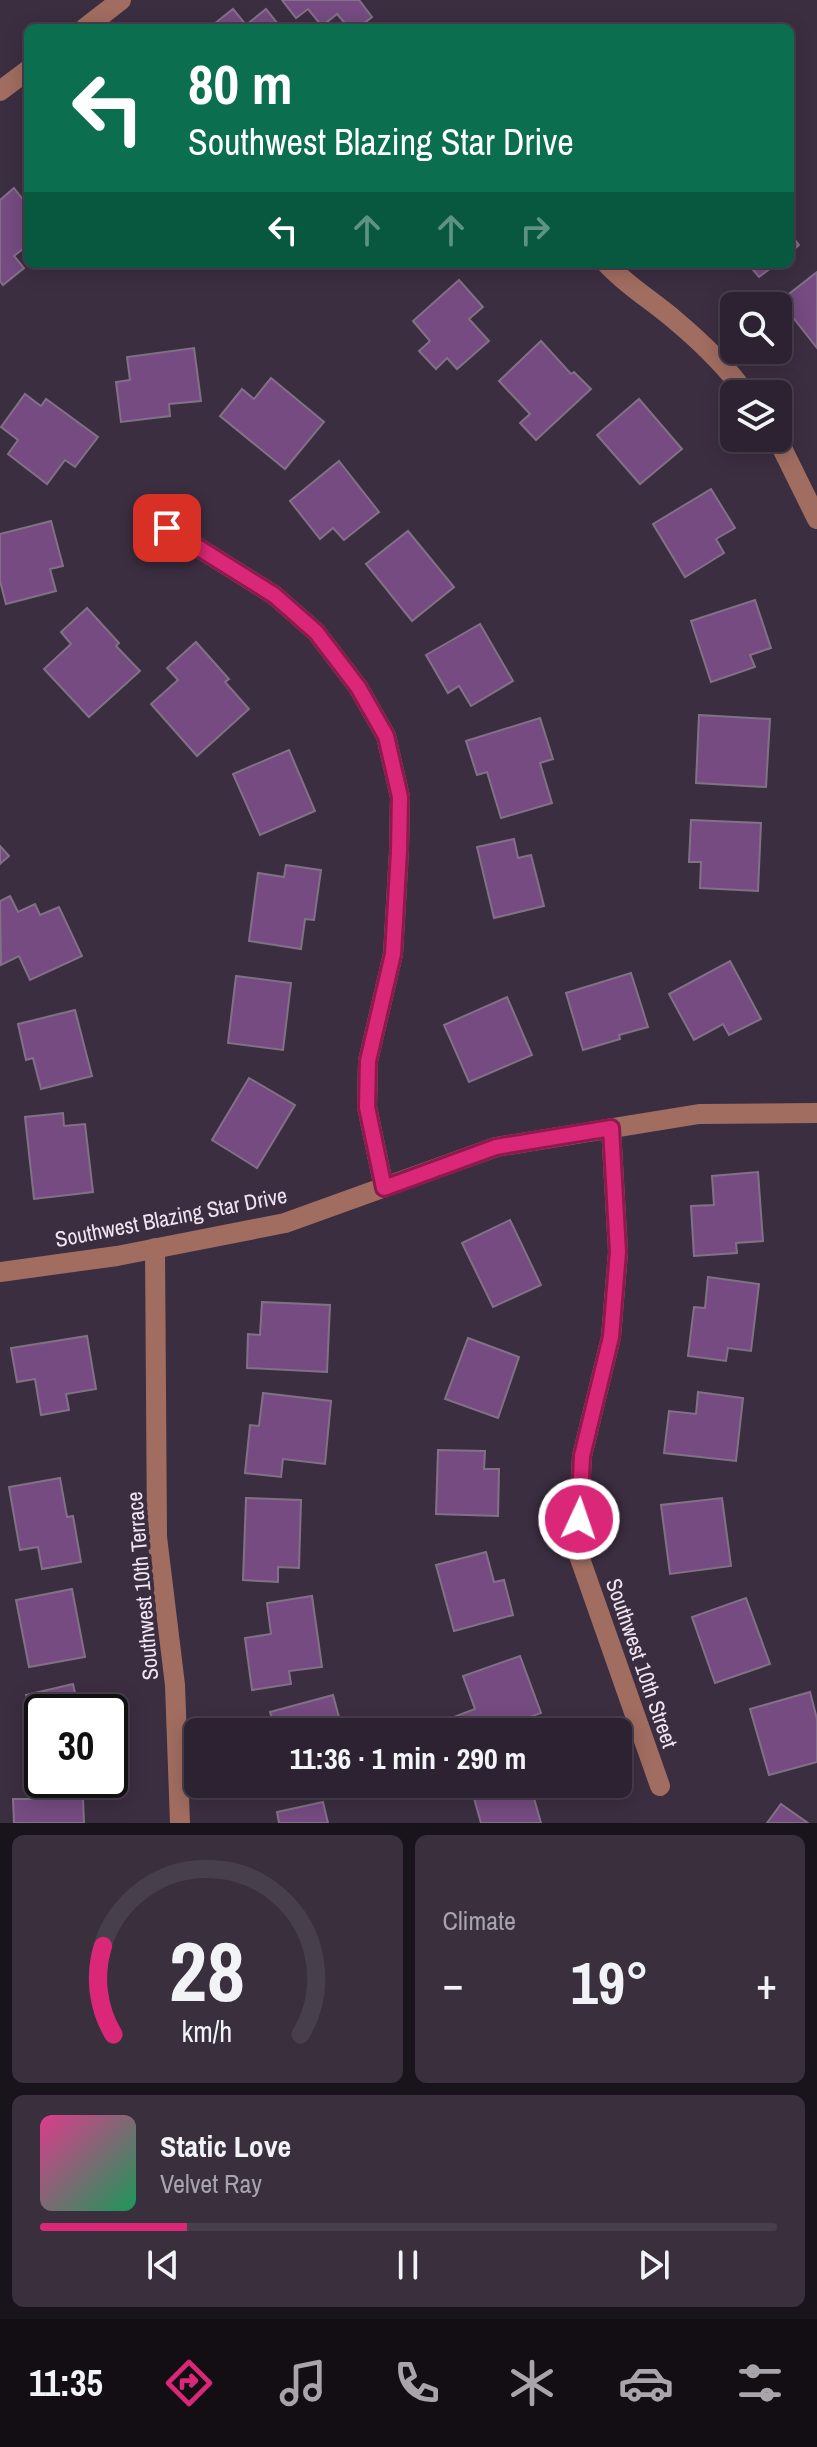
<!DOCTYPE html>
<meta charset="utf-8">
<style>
body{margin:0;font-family:"Archivo Narrow",sans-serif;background:#392f3d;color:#f1f3f6;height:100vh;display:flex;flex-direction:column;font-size:30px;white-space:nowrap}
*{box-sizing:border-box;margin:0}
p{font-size:26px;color:#a7a4ab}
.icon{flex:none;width:44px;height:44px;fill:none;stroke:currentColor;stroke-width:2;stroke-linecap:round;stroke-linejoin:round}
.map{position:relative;height:1823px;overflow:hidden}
.panel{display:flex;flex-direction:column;gap:12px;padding:12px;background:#19131b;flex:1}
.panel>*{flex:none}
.top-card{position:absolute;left:24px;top:24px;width:770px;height:244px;border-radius:12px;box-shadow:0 4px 20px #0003,0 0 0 2px #483f4d;background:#0b6e4f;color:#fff;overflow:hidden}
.buttons{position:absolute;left:720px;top:292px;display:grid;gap:16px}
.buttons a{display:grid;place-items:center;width:72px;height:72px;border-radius:12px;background:#2d2231;box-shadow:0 4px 20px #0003,0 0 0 2px #483f4d;font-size:40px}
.speed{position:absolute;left:24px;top:1694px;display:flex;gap:16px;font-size:40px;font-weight:700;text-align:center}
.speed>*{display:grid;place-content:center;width:104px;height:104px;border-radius:50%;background:#2d2231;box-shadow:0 4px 20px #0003,0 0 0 2px #483f4d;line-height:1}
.speed .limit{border:4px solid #111;border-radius:12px;background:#fff;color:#111}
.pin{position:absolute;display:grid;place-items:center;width:68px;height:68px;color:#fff;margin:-34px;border-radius:16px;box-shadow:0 4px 12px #0006}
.me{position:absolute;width:88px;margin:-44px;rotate:3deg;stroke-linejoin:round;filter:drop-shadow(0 0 6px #0008)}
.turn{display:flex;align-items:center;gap:28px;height:168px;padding:0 32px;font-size:36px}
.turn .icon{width:104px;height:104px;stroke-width:2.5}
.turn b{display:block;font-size:56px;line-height:68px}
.lanes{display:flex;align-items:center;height:76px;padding:0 32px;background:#0003;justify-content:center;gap:40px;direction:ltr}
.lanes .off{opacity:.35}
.big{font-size:60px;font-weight:700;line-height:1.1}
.panel .card{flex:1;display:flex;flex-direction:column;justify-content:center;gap:12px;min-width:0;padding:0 28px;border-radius:12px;background:#392f3d}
.panel .dial{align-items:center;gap:0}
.dial svg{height:208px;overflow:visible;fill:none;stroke:#483f4d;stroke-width:7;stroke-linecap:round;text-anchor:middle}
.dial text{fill:#f1f3f6;stroke:none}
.song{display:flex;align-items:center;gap:24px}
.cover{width:96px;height:96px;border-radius:12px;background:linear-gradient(135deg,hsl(330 70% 55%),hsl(150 70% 35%))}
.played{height:8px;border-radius:4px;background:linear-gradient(90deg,#db2777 20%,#483f4d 20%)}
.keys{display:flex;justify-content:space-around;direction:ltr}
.heat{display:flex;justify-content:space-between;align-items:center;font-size:44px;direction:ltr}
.panel .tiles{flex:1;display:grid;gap:12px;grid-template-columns:1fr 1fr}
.card:last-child{grid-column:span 2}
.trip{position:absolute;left:184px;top:1718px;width:448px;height:80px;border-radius:12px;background:#2d2231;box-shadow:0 4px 20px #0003,0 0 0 2px #483f4d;font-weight:700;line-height:80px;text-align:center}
.tab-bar{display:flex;height:128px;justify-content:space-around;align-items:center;background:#120e14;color:#a7a4ab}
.tab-bar .icon{width:56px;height:56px}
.tab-bar .active{color:#db2777}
.tab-bar b{font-size:36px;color:#f1f3f6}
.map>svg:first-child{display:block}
.building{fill:#754b81;stroke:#827186;stroke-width:2}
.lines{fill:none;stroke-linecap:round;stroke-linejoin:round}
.minor{stroke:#a16d60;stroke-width:20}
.route-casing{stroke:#8e194d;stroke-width:20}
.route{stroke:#db2777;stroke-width:14}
.labels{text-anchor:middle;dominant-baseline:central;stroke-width:8;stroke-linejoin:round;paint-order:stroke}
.street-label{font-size:22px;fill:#eee5f1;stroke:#3c2e41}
</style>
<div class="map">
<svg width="817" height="1823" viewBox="0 0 817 1823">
<rect width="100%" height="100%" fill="#3c2e41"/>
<g class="building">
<polygon points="282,0 359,0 372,17 358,28 349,28 337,14 322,26 308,9 296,18"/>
<polygon points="233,9 246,25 266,9 281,28 209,28"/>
<polygon points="14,188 28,206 28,245 14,256 24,268 3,285 0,281 0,200"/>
<polygon points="790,234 799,245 790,253"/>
<polygon points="748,264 776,264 759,277"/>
<polygon points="817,272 817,348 780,301"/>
<polygon points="459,280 483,307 469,319 489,341 457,369 447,358 436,369 419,351 430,341 413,321"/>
<polygon points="541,341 571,374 574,372 591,389 536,440 520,423 530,414 499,381"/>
<polygon points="194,348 201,401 169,404 170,416 121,422 116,382 130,380 127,357"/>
<polygon points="271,378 324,422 285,469 220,416 242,389 254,399"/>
<polygon points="25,394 41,406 46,399 98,437 75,467 65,460 47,484 8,454 18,440 1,427"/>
<polygon points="639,399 682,449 640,484 597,435"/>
<polygon points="339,461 379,512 344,540 333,528 320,539 290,501"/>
<polygon points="711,489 735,528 716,539 724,553 685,577 653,524"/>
<polygon points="51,521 63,566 50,569 56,591 6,604 0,581 0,534"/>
<polygon points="408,531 454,587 412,621 366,564"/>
<polygon points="755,600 771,648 750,655 755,667 711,682 691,621"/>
<polygon points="87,608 119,643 116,646 140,671 89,717 44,669 71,644 61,632"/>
<polygon points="480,624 513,681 471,706 459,686 448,693 426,655"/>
<polygon points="196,642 229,679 225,682 249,709 197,756 151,704 178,680 167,668"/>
<polygon points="699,715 770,719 766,787 696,783"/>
<polygon points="540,718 553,759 540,763 552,803 501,818 487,772 477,775 466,741"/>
<polygon points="289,750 315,811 260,835 233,774"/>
<polygon points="691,820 761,823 758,891 700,888 701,862 689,862"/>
<polygon points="514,839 518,858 531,855 544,906 494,918 477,847"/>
<polygon points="0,846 9,856 0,864"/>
<polygon points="286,865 321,870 314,920 305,919 301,949 249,941 258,873 284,877"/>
<polygon points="10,896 18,912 35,904 40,915 59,907 82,956 30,980 19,956 1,965 0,901"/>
<polygon points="730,961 761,1019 729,1035 723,1024 694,1040 669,994"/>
<polygon points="631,973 648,1027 619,1035 620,1039 583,1050 566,993"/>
<polygon points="236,976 291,983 283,1050 228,1043"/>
<polygon points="507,997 532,1055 469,1082 444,1025"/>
<polygon points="75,1010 92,1076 41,1089 33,1058 26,1060 18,1024"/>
<polygon points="249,1078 295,1105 257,1168 212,1140"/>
<polygon points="63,1113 64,1126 85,1124 93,1192 34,1199 25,1117"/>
<polygon points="758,1172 763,1241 736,1243 737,1253 694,1256 691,1206 714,1205 712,1176"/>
<polygon points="510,1220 541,1285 493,1307 462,1243"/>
<polygon points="708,1277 759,1284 751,1351 728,1348 726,1361 688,1356 694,1307 705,1308"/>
<polygon points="262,1302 330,1305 327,1372 247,1368 248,1334 260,1335"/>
<polygon points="87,1336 96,1389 66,1394 69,1410 41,1415 35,1379 17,1382 11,1348"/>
<polygon points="468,1338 519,1357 498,1418 445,1399"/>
<polygon points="698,1392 743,1398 736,1461 664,1453 669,1411 696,1414"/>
<polygon points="263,1393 331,1401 325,1464 283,1459 281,1477 245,1473 250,1425 259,1426"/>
<polygon points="438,1450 485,1451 484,1469 499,1469 498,1516 436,1514"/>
<polygon points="60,1478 67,1517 73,1516 81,1562 42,1569 38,1547 20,1550 9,1487"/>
<polygon points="246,1498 301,1500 299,1568 278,1567 278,1582 243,1580"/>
<polygon points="722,1498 731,1566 670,1574 661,1505"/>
<polygon points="486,1552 494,1582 504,1580 513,1615 454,1631 436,1565"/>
<polygon points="72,1589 85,1657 29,1667 16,1600"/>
<polygon points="312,1596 322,1667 289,1671 291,1684 252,1690 245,1638 271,1634 267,1603"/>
<polygon points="746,1598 770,1664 715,1683 692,1617"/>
<polygon points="520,1656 541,1713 488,1732 456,1732 451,1718 475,1709 463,1676"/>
<polygon points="73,1684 79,1712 42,1712 42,1758 26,1695"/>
<polygon points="810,1692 817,1719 817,1762 769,1775 750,1709"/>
<polygon points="333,1695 343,1732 276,1732 270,1712"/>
<polygon points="271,1784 299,1784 273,1791"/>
<polygon points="470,1784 530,1784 541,1823 481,1823"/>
<polygon points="13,1799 83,1799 84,1823 14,1823"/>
<polygon points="323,1802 328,1823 279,1823 277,1812"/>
<polygon points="781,1804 808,1823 767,1823"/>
</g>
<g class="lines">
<g class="minor">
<polyline points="85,28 121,0"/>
<polyline points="0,91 28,70"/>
<path d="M 607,264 C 627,286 653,301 676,321 C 701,342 727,367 746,394"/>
<polyline points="777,438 817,519"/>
<polyline points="167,528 274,595 316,632 358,687 386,736 400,797 399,851 393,954 368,1061 367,1107 384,1188"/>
<polyline points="611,1128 618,1252 611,1337 582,1456 577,1550 660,1786"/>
<polyline points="155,1248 157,1537 175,1685 180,1823"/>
<polyline points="0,1272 117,1256 285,1223 496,1147 699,1114 817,1113"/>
</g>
</g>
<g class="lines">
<g class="route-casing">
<polyline id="route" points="167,528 274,595 316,632 358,687 386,736 400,797 399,851 393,954 368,1061 367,1107 384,1188 496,1147 611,1128 618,1252 611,1337 582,1456 579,1519"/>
</g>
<use href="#route" class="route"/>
</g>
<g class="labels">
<g class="street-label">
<text transform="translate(171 1217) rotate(-11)">Southwest Blazing Star Drive</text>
<text transform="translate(142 1586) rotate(-95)">Southwest 10th Terrace</text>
<text transform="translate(642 1663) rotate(71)">Southwest 10th Street</text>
</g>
</g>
</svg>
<div class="buttons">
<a><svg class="icon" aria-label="search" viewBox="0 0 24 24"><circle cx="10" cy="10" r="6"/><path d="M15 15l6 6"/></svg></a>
<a><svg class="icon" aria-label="layers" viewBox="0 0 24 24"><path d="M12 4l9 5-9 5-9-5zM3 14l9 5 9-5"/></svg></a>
</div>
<div class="speed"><div class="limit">30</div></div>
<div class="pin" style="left:167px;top:528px;background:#d93025"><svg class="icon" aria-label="arrive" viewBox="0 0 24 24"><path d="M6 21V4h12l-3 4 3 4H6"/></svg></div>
<svg class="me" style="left:579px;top:1519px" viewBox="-20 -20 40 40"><circle r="17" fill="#db2777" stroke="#fff" stroke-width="3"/><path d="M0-11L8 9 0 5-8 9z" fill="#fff"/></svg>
<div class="trip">11:36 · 1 min · 290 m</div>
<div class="top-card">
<div class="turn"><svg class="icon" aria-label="left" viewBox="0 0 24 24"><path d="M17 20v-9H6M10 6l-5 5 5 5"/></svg><div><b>80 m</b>Southwest Blazing Star Drive</div></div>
<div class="lanes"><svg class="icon" aria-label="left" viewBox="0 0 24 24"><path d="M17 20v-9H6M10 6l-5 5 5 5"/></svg><svg class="icon off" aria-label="ahead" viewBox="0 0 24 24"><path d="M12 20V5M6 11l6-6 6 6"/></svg><svg class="icon off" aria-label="ahead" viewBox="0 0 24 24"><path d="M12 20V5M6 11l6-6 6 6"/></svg><svg class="icon off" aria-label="right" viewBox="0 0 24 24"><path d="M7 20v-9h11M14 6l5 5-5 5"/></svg></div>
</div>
</div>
<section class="panel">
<div class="tiles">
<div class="card dial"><svg viewBox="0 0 100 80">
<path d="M14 69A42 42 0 1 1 86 69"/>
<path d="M14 69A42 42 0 0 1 10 35" stroke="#db2777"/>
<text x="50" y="56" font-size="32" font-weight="700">28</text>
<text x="50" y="72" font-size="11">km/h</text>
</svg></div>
<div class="card"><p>Climate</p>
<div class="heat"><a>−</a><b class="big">19°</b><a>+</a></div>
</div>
<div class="card">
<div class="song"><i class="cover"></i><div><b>Static Love</b><p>Velvet Ray</p></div></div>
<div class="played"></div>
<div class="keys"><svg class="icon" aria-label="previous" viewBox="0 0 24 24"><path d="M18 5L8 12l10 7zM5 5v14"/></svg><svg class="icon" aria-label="pause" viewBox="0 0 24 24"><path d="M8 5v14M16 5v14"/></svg><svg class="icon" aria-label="next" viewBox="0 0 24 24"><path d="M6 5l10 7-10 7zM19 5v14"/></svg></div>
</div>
</div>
</section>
<nav class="tab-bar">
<b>11:35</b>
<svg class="icon active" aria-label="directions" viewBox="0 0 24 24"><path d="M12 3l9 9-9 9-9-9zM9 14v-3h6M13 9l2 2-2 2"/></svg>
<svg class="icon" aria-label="music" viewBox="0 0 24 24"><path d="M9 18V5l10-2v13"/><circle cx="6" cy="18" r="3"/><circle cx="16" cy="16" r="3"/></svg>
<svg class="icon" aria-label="phone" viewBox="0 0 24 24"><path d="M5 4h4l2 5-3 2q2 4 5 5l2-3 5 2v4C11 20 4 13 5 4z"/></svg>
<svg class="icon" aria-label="climate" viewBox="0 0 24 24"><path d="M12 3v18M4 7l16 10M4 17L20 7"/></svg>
<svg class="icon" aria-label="car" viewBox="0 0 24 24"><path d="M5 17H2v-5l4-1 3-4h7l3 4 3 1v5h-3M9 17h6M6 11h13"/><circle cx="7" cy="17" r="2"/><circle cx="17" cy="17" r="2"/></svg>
<svg class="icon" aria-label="filters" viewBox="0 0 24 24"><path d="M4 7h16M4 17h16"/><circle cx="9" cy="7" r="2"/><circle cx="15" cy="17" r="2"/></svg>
</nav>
